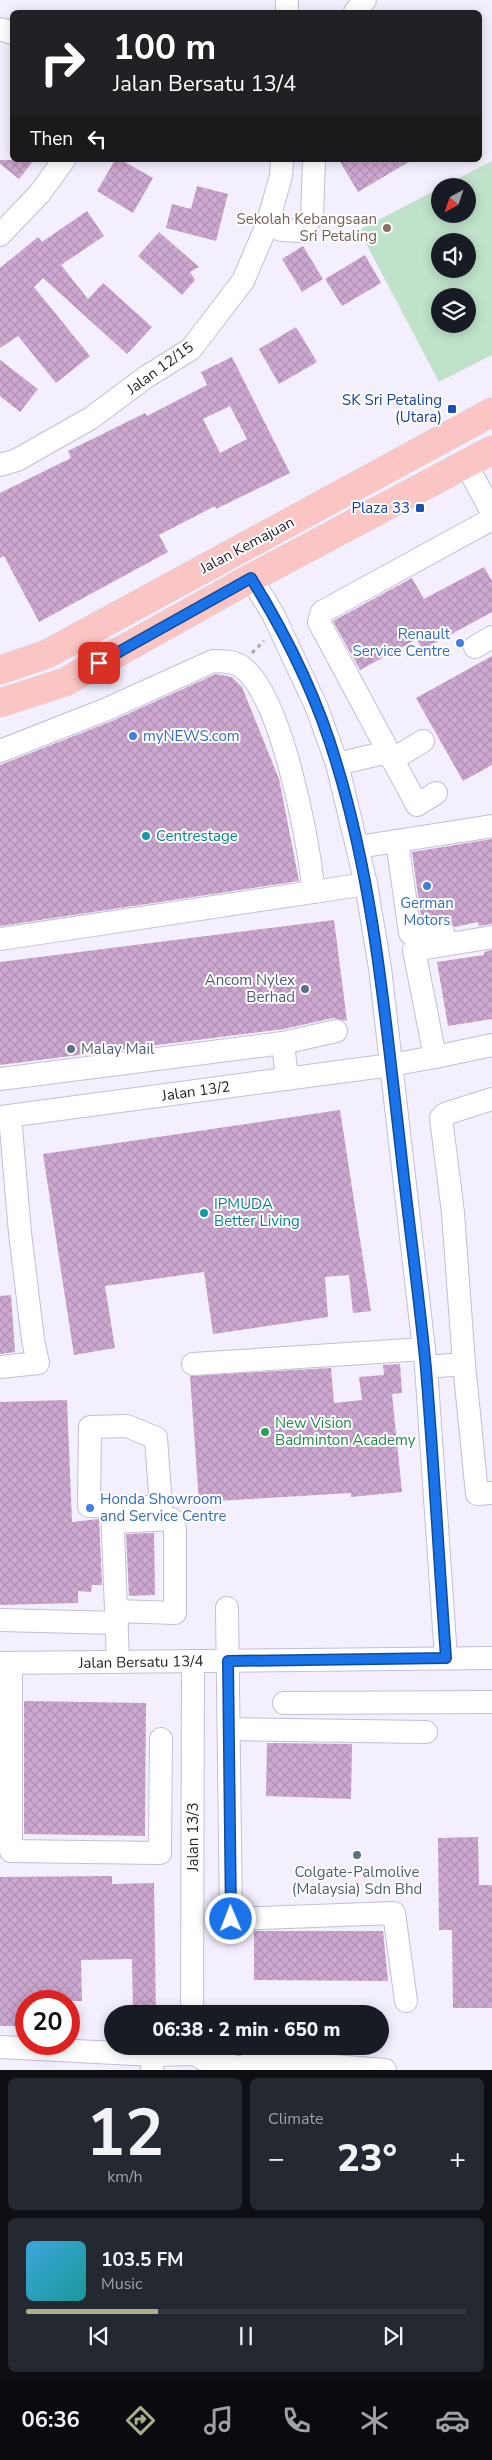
<!DOCTYPE html>
<meta charset="utf-8">
<style>
body{margin:0;font-family:"Nunito Sans",sans-serif;background:#242831;color:#f1f3f6;height:100vh;display:flex;flex-direction:column;font-size:19px;white-space:nowrap}
*{box-sizing:border-box;margin:0}
p{font-size:16px;color:#9ea1a6}
.icon{flex:none;width:28px;height:28px;fill:none;stroke:currentColor;stroke-width:2;stroke-linecap:round;stroke-linejoin:round}
.map{position:relative;height:2070px;overflow:hidden}
.panel{display:flex;flex-direction:column;gap:8px;padding:8px;background:#0d0f14;flex:1}
.panel>*{flex:none}
.hud{position:absolute;left:10px;top:10px;width:472px;height:152px;border-radius:8px;box-shadow:0 2px 12px #0003;background:#202124;color:#fff;overflow:hidden}
.needle{width:32px;rotate:220deg}
.controls{position:absolute;left:431px;top:178px;display:grid;gap:10px}
.controls a{display:grid;place-items:center;width:45px;height:45px;border-radius:50%;background:#171b24;box-shadow:0 2px 12px #0003;font-size:25px}
.speed{position:absolute;left:15px;top:1990px;display:flex;gap:10px;font-size:25px;font-weight:700;text-align:center}
.speed>*{display:grid;place-content:center;width:65px;height:65px;border-radius:50%;background:#171b24;box-shadow:0 2px 12px #0003;line-height:1}
.speed .limit{border:8px solid #d22;background:#fff;color:#111}
.pin{position:absolute;display:grid;place-items:center;width:42px;height:42px;color:#fff;margin:-21px;border-radius:10px;box-shadow:0 2px 8px #0006}
.me{position:absolute;width:55px;margin:-28px;rotate:359deg;stroke-linejoin:round;filter:drop-shadow(0 0 4px #0008)}
.turn{display:flex;align-items:center;gap:18px;height:105px;padding:0 20px;font-size:22px}
.turn .icon{width:65px;height:65px;stroke-width:2.5}
.turn b{display:block;font-size:35px;line-height:42px}
.then{display:flex;align-items:center;height:48px;padding:0 20px;background:#0003;gap:10px;font-size:19px}
.big{font-size:38px;font-weight:800;line-height:1.1}
.panel .tile{flex:1;display:flex;flex-direction:column;justify-content:center;gap:8px;min-width:0;padding:0 18px;border-radius:8px;background:#242831}
.panel .dial{align-items:center;gap:0}
.dial b{font-size:65px;line-height:1}
.song{display:flex;align-items:center;gap:15px}
.cover{width:60px;height:60px;border-radius:8px;background:linear-gradient(135deg,hsl(200 70% 55%),hsl(180 70% 35%))}
.played{height:5px;border-radius:2px;background:linear-gradient(90deg,#a9b087 30%,#363941 30%)}
.keys{display:flex;justify-content:space-around;direction:ltr}
.heat{display:flex;justify-content:space-between;align-items:center;font-size:28px;direction:ltr}
.panel .tiles{flex:1;display:grid;gap:8px;grid-template-columns:1fr 1fr}
.tile:last-child{grid-column:span 2}
.trip{position:absolute;left:104px;top:2005px;width:285px;height:50px;border-radius:25px;background:#171b24;box-shadow:0 2px 12px #0003;font-weight:800;line-height:50px;text-align:center}
.dock{display:flex;height:80px;justify-content:space-around;align-items:center;background:#090b0e;color:#9ea1a6}
.dock .icon{width:35px;height:35px}
.dock .current{color:#a9b087}
.dock b{font-size:22px;color:#f1f3f6}
.map>svg:first-child{display:block}
.pitch{fill:#c0e2ca;fill-rule:evenodd}
.building{fill:url(#building-cross-hatch);fill-rule:evenodd}
.lines{fill:none;stroke-linecap:round;stroke-linejoin:round}
.minor-casing{stroke:#c5bed4;stroke-width:24}
.major-casing{stroke:#d4d3d5;stroke-width:29}
.path{stroke:#aba8b4;stroke-width:3;stroke-dasharray:4 4;stroke-linecap:butt}
.minor{stroke:#fff;stroke-width:22}
.major{stroke:#fbc5c4;stroke-width:28}
.route-casing{stroke:#114b97;stroke-width:12}
.route{stroke:#1a73e8;stroke-width:9}
.education-dot{fill:#8d6e63;stroke:#fff;stroke-width:2}
.transit-dot{fill:#1a4fb4;stroke:#fff;stroke-width:2}
.shop-dot{fill:#3f7fe0;stroke:#fff;stroke-width:2}
.culture-dot{fill:#0f9aa8;stroke:#fff;stroke-width:2}
.service-dot{fill:#5c6f8a;stroke:#fff;stroke-width:2}
.leisure-dot{fill:#2e9e5b;stroke:#fff;stroke-width:2}
.labels{text-anchor:middle;dominant-baseline:central;stroke-width:4;stroke-linejoin:round;paint-order:stroke}
.education-label{font-size:15px;fill:#785e54;stroke:#fff;text-anchor:end}
.street-label{font-size:15px;fill:#27242c;stroke:#fff}
.transit-label{font-size:15px;fill:#164399;stroke:#fff;text-anchor:end}
.shop-label{font-size:15px;fill:#366cbe;stroke:#fff;text-anchor:start}
.culture-label{font-size:15px;fill:#0d838f;stroke:#fff;text-anchor:start}
.service-label{font-size:15px;fill:#4e5e75;stroke:#fff;text-anchor:end}
.leisure-label{font-size:15px;fill:#27864d;stroke:#fff;text-anchor:start}
</style>
<div class="map">
<svg width="492" height="2070" viewBox="0 0 492 2070">
<defs>
<pattern id="building-cross-hatch" width="8" height="8" patternUnits="userSpaceOnUse" patternTransform="scale(1.25)"><rect width="8" height="8" fill="#cda8d0"/><path d="M0 0l8 8M0 8l8-8" fill="none" stroke="#b090b3"/></pattern>
</defs>
<rect width="100%" height="100%" fill="#f3effd"/>
<path class="pitch" d="M 492,161 L 492,355 L 439,382 L 359,230 L 440,188 L 440,214 L 468,214 L 468,186 L 443,186 ZM 440,241 L 468,241 L 468,269 L 440,269 ZM 440,296 L 468,296 L 468,324 L 440,324 Z"/>
<g class="building">
<polygon points="0,160 34,160 19,179 0,164"/>
<polygon points="115,160 121,160 153,178 133,213 97,191"/>
<polygon points="339,160 412,160 358,192"/>
<polygon points="197,186 228,194 216,241 166,228 172,204 191,209"/>
<polygon points="87,211 104,236 61,265 88,299 103,283 152,327 127,354 43,278 34,287 90,356 56,383 18,336 0,348 0,268 38,237 42,242"/>
<polygon points="159,232 199,267 190,272 195,280 182,295 138,256"/>
<polygon points="303,246 323,279 302,292 282,259"/>
<polygon points="365,255 381,283 342,306 325,279"/>
<polygon points="296,327 317,362 279,384 259,349"/>
<path d="M 232,357 L 290,473 L 216,509 L 215,506 L 159,535 L 168,552 L 39,622 L 4,556 L 0,558 L 0,493 L 71,458 L 68,451 L 145,413 L 147,416 L 207,385 L 201,372 ZM 230,406 L 247,439 L 220,453 L 203,419 Z"/>
<polygon points="0,360 38,389 20,412 0,396"/>
<polygon points="484,567 492,581 492,612 422,650 417,639 360,670 333,621 412,578 424,599"/>
<polygon points="492,656 492,765 463,781 416,698"/>
<polygon points="216,674 232,677 242,687 279,779 299,881 0,926 0,765 112,721"/>
<polygon points="492,839 492,924 479,926 478,922 455,927 448,920 441,919 422,923 412,852"/>
<polygon points="334,920 347,1021 333,1018 284,1029 0,1065 0,962"/>
<polygon points="492,950 492,1019 448,1026 437,962 484,955 484,952"/>
<polygon points="340,1110 371,1311 353,1313 349,1275 325,1277 328,1317 213,1334 204,1272 105,1286 115,1348 74,1355 43,1154"/>
<polygon points="11,1295 15,1352 0,1354 0,1296"/>
<polygon points="400,1364 402,1393 392,1394 402,1492 351,1497 351,1493 199,1502 190,1376 331,1368 334,1403 362,1400 359,1377 384,1375 383,1365"/>
<polygon points="67,1400 72,1522 99,1519 102,1585 92,1585 91,1592 78,1591 78,1603 0,1605 0,1402"/>
<polygon points="154,1533 155,1595 129,1596 126,1534"/>
<polygon points="24,1701 146,1703 145,1836 24,1834"/>
<polygon points="267,1743 352,1744 351,1799 266,1796"/>
<polygon points="478,1837 479,1885 492,1885 492,2008 453,2008 452,1930 439,1930 438,1838"/>
<polygon points="112,1876 112,1884 154,1883 156,2014 133,2014 132,1959 81,1960 82,2001 26,2001 26,2026 0,2026 0,1877"/>
<polygon points="254,1931 383,1931 388,1981 254,1980"/>
</g>
<g class="lines">
<g class="minor-casing">
<g id="minor">
<polyline points="287,0 287,12"/>
<polyline points="355,12 365,0"/>
<polyline points="0,29 12,33"/>
<polyline points="267,225 281,230 301,231 312,217 314,160"/>
<polyline points="0,235 40,193 64,160"/>
<polyline points="466,464 492,512"/>
<polyline points="0,465 17,460 91,418 146,377 191,349 243,281 267,225 281,176 282,160"/>
<polyline points="251,578 273,614 317,708 337,764 366,884 380,968 426,1367 446,1658"/>
<polyline points="475,647 492,637"/>
<path d="M 0,751 L 107,709 L 213,661 C 222,661 234,661 242,667 C 283,698 308,841 314,892"/>
<polyline points="392,760 423,741"/>
<polyline points="337,764 388,752"/>
<polyline points="436,793 417,805 319,622 322,612 492,519"/>
<polyline points="397,841 410,933 417,937 443,932"/>
<polyline points="358,847 492,826"/>
<polyline points="492,937 414,950 435,1057 492,1045"/>
<polyline points="0,939 366,884"/>
<polyline points="0,1079 283,1043"/>
<polyline points="287,1079 283,1043 336,1031"/>
<polyline points="0,1117 391,1065 435,1057"/>
<polyline points="193,1364 424,1349"/>
<polyline points="464,1364 453,1213 441,1118 445,1114 492,1099"/>
<polyline points="0,1367 38,1363 33,1340 20,1233 10,1116"/>
<polyline points="426,1367 464,1364 477,1494 492,1493"/>
<polygon points="127,1426 156,1438 161,1507 89,1506 90,1427"/>
<polyline points="112,1507 118,1662"/>
<polyline points="113,1522 172,1519 175,1529 175,1613 116,1611"/>
<polyline points="227,1608 231,1919 394,1913 406,2001"/>
<polyline points="0,1620 117,1623"/>
<polyline points="0,1663 492,1658"/>
<polyline points="11,1663 11,1851 160,1853 161,1739"/>
<polyline points="284,1703 492,1702"/>
<polyline points="229,1729 426,1732"/>
<polyline points="192,2014 193,1661"/>
<polyline points="0,2047 153,2055 152,2070"/>
<polyline points="153,2055 196,2054 203,2059 245,2069"/>
<polyline points="245,2070 249,2063 255,2060 385,2070"/>
</g>
</g>
<g class="major-casing">
<g id="major">
<polyline points="0,670 47,654 492,412"/>
<polyline points="0,703 65,682 251,578 492,450"/>
</g>
</g>
<polyline class="path" points="252,653 264,641"/>
<use href="#minor" class="minor"/>
<use href="#major" class="major"/>
</g>
<g class="lines">
<g class="route-casing">
<path id="route" d="M 99,663 L 251,578 C 287,636 318,699 337,765 C 374,887 385,1016 400,1143 C 408,1218 419,1294 426,1369 C 434,1466 439,1562 446,1658 L 228,1661 L 231,1919"/>
</g>
<use href="#route" class="route"/>
</g>
<circle class="education-dot" cx="387" cy="228" r="5"/>
<g class="transit-dot">
<rect x="447" y="404" width="10" height="10" rx="2.5"/>
<rect x="415" y="503" width="10" height="10" rx="2.5"/>
</g>
<g class="shop-dot">
<circle cx="460" cy="643" r="5"/>
<circle cx="133" cy="736" r="5"/>
<circle cx="427" cy="886" r="5"/>
<circle cx="90" cy="1508" r="5"/>
</g>
<g class="culture-dot">
<circle cx="146" cy="836" r="5"/>
<circle cx="204" cy="1213" r="5"/>
</g>
<g class="service-dot">
<circle cx="305" cy="989" r="5"/>
<circle cx="71" cy="1049" r="5"/>
<circle cx="357" cy="1855" r="5"/>
</g>
<circle class="leisure-dot" cx="265" cy="1432" r="5"/>
<g class="labels">
<g class="education-label">
<text x="377" y="219">Sekolah Kebangsaan<tspan x="377" dy="17">Sri Petaling</tspan></text>
</g>
<g class="street-label">
<text transform="translate(160 368) rotate(-36)">Jalan 12/15</text>
<text transform="translate(247 545) rotate(-28)">Jalan Kemajuan</text>
<text transform="translate(196 1091) rotate(-8)">Jalan 13/2</text>
<text transform="translate(141 1662) rotate(-1)">Jalan Bersatu 13/4</text>
<text transform="translate(193 1837) rotate(-90)">Jalan 13/3</text>
</g>
<g class="transit-label">
<text x="442" y="400">SK Sri Petaling<tspan x="442" dy="17">(Utara)</tspan></text>
<text x="410" y="508">Plaza 33</text>
</g>
<g class="shop-label">
<text x="450" y="634" text-anchor="end">Renault<tspan x="450" dy="17">Service Centre</tspan></text>
<text x="143" y="736">myNEWS.com</text>
<text x="427" y="903" text-anchor="middle">German<tspan x="427" dy="17">Motors</tspan></text>
<text x="100" y="1499">Honda Showroom<tspan x="100" dy="17">and Service Centre</tspan></text>
</g>
<g class="culture-label">
<text x="156" y="836">Centrestage</text>
<text x="214" y="1204">IPMUDA<tspan x="214" dy="17">Better Living</tspan></text>
</g>
<g class="service-label">
<text x="295" y="980">Ancom Nylex<tspan x="295" dy="17">Berhad</tspan></text>
<text x="81" y="1049" text-anchor="start">Malay Mail</text>
<text x="357" y="1872" text-anchor="middle">Colgate-Palmolive<tspan x="357" dy="17">(Malaysia) Sdn Bhd</tspan></text>
</g>
<g class="leisure-label">
<text x="275" y="1423">New Vision<tspan x="275" dy="17">Badminton Academy</tspan></text>
</g>
</g>
</svg>
<div class="controls">
<a><svg class="needle" viewBox="-14 -14 28 28"><path d="M0-13l5 13h-10z" fill="#e53935"/><path d="M0 13l5-13h-10z" fill="#9ea1a6"/></svg></a>
<a><svg class="icon" aria-label="sound" viewBox="0 0 24 24"><path d="M4 9h4l5-4v14l-5-4H4zM17 9q2 3 0 6"/></svg></a>
<a><svg class="icon" aria-label="layers" viewBox="0 0 24 24"><path d="M12 4l9 5-9 5-9-5zM3 14l9 5 9-5"/></svg></a>
</div>
<div class="speed"><div class="limit">20</div></div>
<div class="pin" style="left:99px;top:663px;background:#d93025"><svg class="icon" aria-label="arrive" viewBox="0 0 24 24"><path d="M6 21V4h12l-3 4 3 4H6"/></svg></div>
<svg class="me" style="left:231px;top:1919px" viewBox="-20 -20 40 40"><circle r="17" fill="#1a73e8" stroke="#fff" stroke-width="3"/><path d="M0-11L8 9 0 5-8 9z" fill="#fff"/></svg>
<div class="trip">06:38 · 2 min · 650 m</div>
<div class="hud">
<div class="turn"><svg class="icon" aria-label="right" viewBox="0 0 24 24"><path d="M7 20v-9h11M14 6l5 5-5 5"/></svg><div><b>100 m</b>Jalan Bersatu 13/4</div></div>
<div class="then">Then<svg class="icon" aria-label="left" viewBox="0 0 24 24"><path d="M17 20v-9H6M10 6l-5 5 5 5"/></svg></div>
</div>
</div>
<section class="panel">
<div class="tiles">
<div class="tile dial"><b>12</b><p>km/h</p></div>
<div class="tile"><p>Climate</p>
<div class="heat"><a>−</a><b class="big">23°</b><a>+</a></div>
</div>
<div class="tile">
<div class="song"><i class="cover"></i><div><b>103.5 FM</b><p>Music</p></div></div>
<div class="played"></div>
<div class="keys"><svg class="icon" aria-label="previous" viewBox="0 0 24 24"><path d="M18 5L8 12l10 7zM5 5v14"/></svg><svg class="icon" aria-label="pause" viewBox="0 0 24 24"><path d="M8 5v14M16 5v14"/></svg><svg class="icon" aria-label="next" viewBox="0 0 24 24"><path d="M6 5l10 7-10 7zM19 5v14"/></svg></div>
</div>
</div>
</section>
<nav class="dock">
<b>06:36</b>
<svg class="icon current" aria-label="directions" viewBox="0 0 24 24"><path d="M12 3l9 9-9 9-9-9zM9 14v-3h6M13 9l2 2-2 2"/></svg>
<svg class="icon" aria-label="music" viewBox="0 0 24 24"><path d="M9 18V5l10-2v13"/><circle cx="6" cy="18" r="3"/><circle cx="16" cy="16" r="3"/></svg>
<svg class="icon" aria-label="phone" viewBox="0 0 24 24"><path d="M5 4h4l2 5-3 2q2 4 5 5l2-3 5 2v4C11 20 4 13 5 4z"/></svg>
<svg class="icon" aria-label="climate" viewBox="0 0 24 24"><path d="M12 3v18M4 7l16 10M4 17L20 7"/></svg>
<svg class="icon" aria-label="car" viewBox="0 0 24 24"><path d="M5 17H2v-5l4-1 3-4h7l3 4 3 1v5h-3M9 17h6M6 11h13"/><circle cx="7" cy="17" r="2"/><circle cx="17" cy="17" r="2"/></svg>
</nav>
